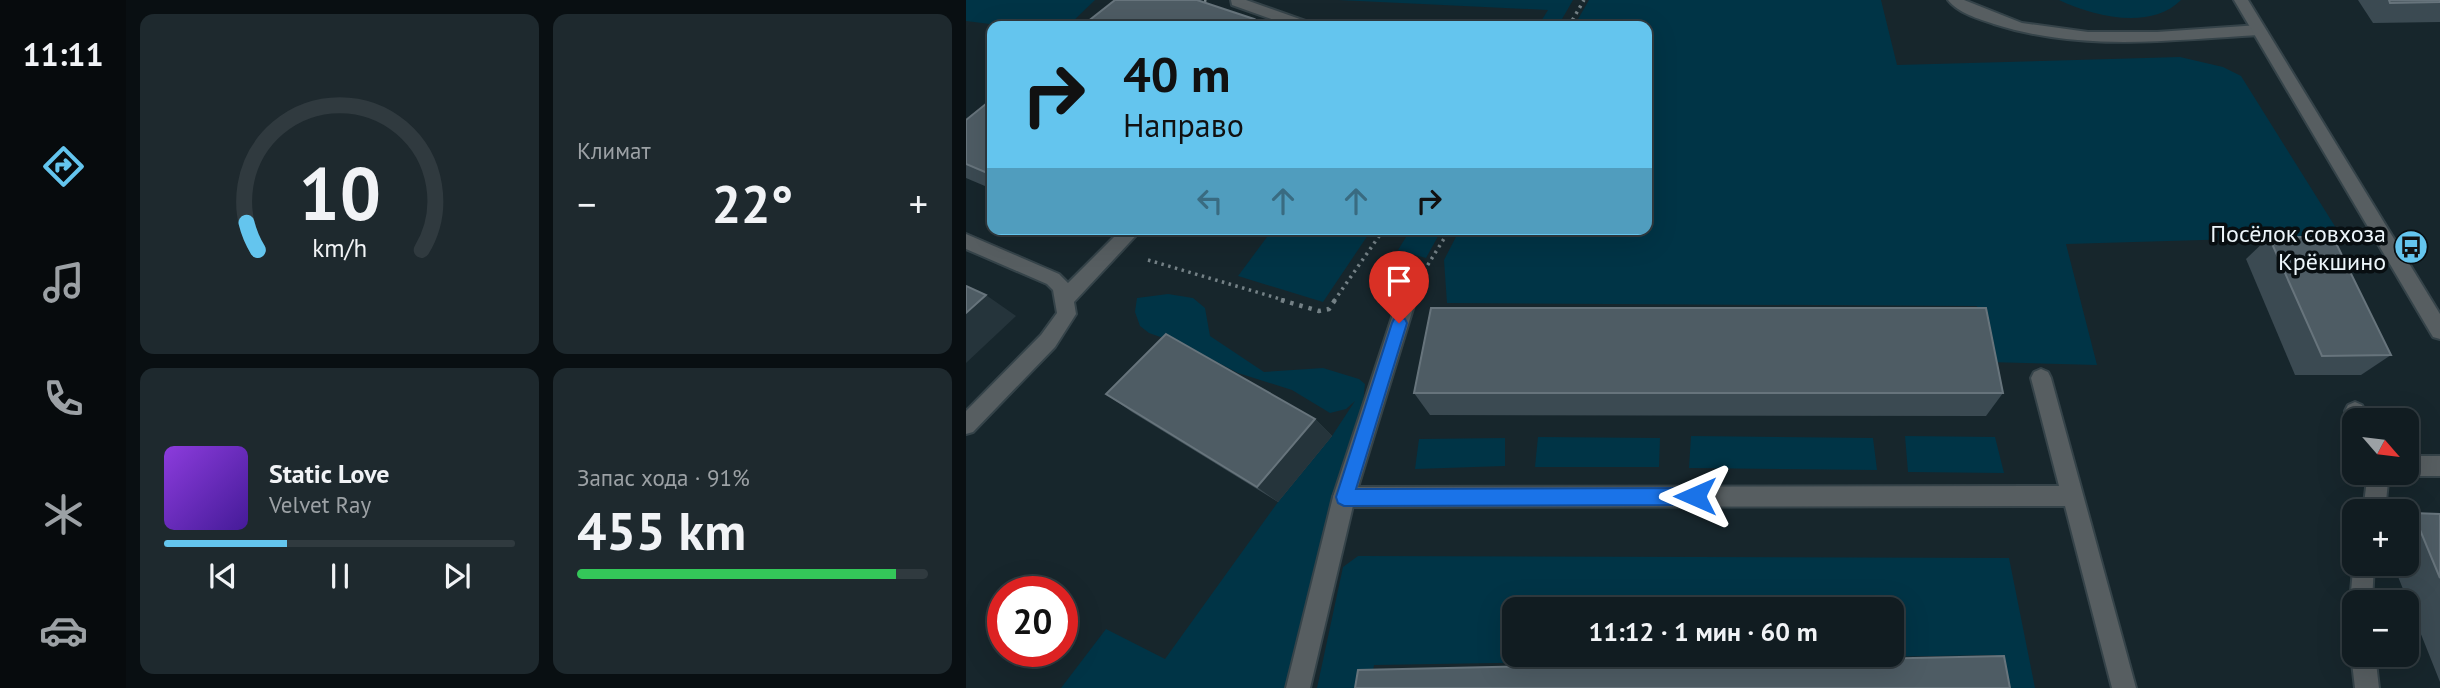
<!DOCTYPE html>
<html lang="ru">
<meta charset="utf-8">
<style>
body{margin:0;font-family:"PT Sans",sans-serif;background:#1e292e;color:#f1f3f6;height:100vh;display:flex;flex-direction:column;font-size:26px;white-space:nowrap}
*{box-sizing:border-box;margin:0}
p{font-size:23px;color:#9ca1a5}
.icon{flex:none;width:38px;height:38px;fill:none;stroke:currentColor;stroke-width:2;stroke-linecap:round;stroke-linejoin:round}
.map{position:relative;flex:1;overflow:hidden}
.sheet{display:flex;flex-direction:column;gap:14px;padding:14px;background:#090f12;width:840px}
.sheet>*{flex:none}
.hud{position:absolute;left:21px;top:21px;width:665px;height:214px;border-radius:14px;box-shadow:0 7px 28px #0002,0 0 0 2px #303a3f;background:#64c5ee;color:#111;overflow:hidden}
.needle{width:46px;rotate:118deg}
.controls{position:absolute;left:1376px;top:408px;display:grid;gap:14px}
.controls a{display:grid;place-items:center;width:77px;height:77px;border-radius:14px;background:#111c21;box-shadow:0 7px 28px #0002,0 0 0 2px #303a3f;font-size:35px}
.speed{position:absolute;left:21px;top:576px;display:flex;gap:14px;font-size:35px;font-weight:700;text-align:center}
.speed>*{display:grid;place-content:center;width:91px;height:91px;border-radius:50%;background:#111c21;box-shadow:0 7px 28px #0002,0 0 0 2px #303a3f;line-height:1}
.speed .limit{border:10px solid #d22;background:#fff;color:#111}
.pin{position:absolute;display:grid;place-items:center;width:60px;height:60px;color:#fff;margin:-72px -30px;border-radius:50% 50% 50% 0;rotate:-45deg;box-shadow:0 0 7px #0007}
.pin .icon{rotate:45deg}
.me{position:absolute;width:77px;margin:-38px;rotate:270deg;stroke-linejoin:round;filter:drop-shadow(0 0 5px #0008)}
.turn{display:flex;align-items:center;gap:24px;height:147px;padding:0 21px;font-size:32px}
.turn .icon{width:91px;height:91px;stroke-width:2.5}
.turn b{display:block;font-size:49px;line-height:60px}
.lanes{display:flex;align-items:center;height:66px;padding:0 21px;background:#0003;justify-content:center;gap:35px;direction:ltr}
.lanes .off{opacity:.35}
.big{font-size:52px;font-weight:700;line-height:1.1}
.sheet .card{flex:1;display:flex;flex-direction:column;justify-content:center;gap:10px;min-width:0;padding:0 24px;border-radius:14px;background:#1e292e}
.sheet .dial{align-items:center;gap:0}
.dial svg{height:182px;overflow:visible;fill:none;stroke:#303a3f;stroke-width:7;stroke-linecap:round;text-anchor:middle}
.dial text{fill:#f1f3f6;stroke:none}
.song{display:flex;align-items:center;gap:21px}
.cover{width:84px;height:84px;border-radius:10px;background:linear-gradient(135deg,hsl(270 70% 55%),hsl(260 70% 35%))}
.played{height:7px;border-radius:4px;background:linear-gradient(90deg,#64c5ee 35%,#303a3f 35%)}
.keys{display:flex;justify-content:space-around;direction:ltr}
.heat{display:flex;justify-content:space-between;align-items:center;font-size:38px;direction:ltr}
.charge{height:10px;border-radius:5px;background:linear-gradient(90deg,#34c759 91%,#303a3f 0)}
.sheet .tiles{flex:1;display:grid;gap:14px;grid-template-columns:repeat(2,1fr)}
.trip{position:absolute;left:536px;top:597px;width:402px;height:70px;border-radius:14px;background:#111c21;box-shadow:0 7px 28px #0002,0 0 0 2px #303a3f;font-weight:700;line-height:70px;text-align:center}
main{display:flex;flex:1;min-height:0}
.tab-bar{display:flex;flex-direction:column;width:126px;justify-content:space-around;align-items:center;background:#070b0d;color:#9ca1a5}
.tab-bar .icon{width:49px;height:49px}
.tab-bar .active{color:#64c5ee}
.tab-bar b{font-size:32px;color:#f1f3f6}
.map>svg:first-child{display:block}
.green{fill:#003446;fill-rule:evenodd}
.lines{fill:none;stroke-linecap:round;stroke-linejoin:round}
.service-casing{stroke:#354349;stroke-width:4}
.minor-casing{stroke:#354349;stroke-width:4}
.tertiary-casing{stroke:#354349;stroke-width:4}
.path-far1{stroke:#748186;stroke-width:3.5;stroke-dasharray:2.5 4.5;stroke-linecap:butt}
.path{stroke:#748186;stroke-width:4.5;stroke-dasharray:3.5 6;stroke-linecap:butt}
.service{fill:#575e61;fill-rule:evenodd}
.minor{fill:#575e61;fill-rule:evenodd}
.tertiary{fill:#575e61;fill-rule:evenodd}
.wall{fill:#3b4a52}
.shaded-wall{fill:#25343b}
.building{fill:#4e5c64;stroke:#67747c;stroke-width:2}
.route{fill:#1a73e8;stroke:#114b97;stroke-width:2}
.labels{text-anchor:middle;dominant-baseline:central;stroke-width:7;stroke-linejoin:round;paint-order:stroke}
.poi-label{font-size:24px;fill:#edf6fb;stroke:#080e11;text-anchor:end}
</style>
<main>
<nav class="tab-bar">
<b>11:11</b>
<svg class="icon active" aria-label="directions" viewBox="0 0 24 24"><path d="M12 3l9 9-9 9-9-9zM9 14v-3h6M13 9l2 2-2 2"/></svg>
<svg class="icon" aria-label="music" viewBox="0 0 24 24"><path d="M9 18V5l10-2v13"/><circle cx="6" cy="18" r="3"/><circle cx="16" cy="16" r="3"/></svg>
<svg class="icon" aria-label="phone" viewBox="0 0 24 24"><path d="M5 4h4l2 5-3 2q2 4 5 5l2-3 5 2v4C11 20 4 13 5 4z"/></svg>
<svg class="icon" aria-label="climate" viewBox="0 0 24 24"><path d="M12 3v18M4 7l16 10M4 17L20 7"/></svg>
<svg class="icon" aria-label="car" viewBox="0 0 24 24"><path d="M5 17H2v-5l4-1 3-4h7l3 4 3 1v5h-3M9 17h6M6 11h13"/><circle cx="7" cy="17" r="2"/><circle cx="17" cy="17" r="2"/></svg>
</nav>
<section class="sheet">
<div class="tiles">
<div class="card dial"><svg viewBox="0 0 100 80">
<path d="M14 69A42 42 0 1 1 86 69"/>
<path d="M14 69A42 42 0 0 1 9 57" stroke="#64c5ee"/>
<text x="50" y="56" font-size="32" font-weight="700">10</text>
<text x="50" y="72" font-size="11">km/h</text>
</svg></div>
<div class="card"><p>Климат</p>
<div class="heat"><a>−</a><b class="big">22°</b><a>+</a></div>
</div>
<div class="card">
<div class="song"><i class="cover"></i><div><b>Static Love</b><p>Velvet Ray</p></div></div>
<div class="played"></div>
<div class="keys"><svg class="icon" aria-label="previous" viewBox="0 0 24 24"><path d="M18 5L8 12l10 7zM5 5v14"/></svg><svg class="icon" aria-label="pause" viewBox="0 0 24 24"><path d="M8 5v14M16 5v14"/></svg><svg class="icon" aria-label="next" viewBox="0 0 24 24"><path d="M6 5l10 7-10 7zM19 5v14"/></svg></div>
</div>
<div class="card"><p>Запас хода · 91%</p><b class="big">455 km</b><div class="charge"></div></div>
</div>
</section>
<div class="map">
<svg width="1474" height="688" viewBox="0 0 1474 688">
<rect width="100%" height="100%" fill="#17262c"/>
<g class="green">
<polygon points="0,0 129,0 102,26 40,26 0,21"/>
<polygon points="372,0 607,0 592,26 572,26 582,10"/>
<polygon points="623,0 915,0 931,65 1214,57 1257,67 1275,76 1375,236 1100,244 1131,365 1022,362 1011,306 481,303 478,260 494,229 681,229 681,26 608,26"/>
<path d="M 1093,0 L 1215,0 C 1184,31 1127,16 1093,0 Z"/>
<polygon points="307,229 406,229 357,302 272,276"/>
<polygon points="445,229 476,229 460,258 432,250"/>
<polygon points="202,294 227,298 239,308 244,336 298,372 357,368 393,379 399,384 396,413 319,688 95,688 140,629 199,659 312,502 366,436 389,401 380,409 364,413 326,390 272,373 220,346 183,333 174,326 169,312 171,298"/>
<polygon points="725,436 907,438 911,470 723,468"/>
<polygon points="939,436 1029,437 1038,473 942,472"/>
<polygon points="572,437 694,438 693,467 569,467"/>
<polygon points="539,438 539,466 449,469 453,439"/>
<path d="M 392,556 L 1043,558 L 1069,688 L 1036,688 L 1030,655 L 408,665 L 404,688 L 351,688 L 377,567 ZM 548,609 L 926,609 L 926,654 L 548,654 Z"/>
</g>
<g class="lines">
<g class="service-casing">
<g id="service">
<polygon points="265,0 280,0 345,23 347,26 325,26 266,5"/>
<path d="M 982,0 L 998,0 L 1056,23 L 1122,32 L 1191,32 L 1293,25 L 1300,30 L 1293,35 C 1204,40 1115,52 1028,24 C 1013,19 992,13 982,0 Z"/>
<polygon points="156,229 176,229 108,302 110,314 89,347 7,432 0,434 0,411 75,335 91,313 87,290 81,284 0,249 0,234 93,274 102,283"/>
<polygon points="1075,369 1082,372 1085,378 1170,688 1146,688 1099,506 378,507 370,504 367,497 370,490 378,487 1093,486 1065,378 1068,372"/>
<polygon points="1389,402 1396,405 1403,420 1388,420 1388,427 1379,411 1382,405"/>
<polygon points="1440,456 1474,456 1474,476 1440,476 1433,473 1440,472"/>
<polygon points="1402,472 1423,472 1419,511 1397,511"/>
<polygon points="1388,559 1388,564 1408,564 1406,602 1388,602 1388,610 1384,602"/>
<polygon points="1388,648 1388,654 1409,654 1413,688 1389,688 1385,654"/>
</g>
</g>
<g class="minor-casing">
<polygon id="minor" points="441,291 448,293 450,299 389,497 344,688 320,688 367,497 432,299 434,293"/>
</g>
<g class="tertiary-casing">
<polygon id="tertiary" points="1268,0 1282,0 1474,314 1474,339 1467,337"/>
</g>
<g class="path-far1">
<polyline points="231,0 242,1"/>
<polyline points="603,26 618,0"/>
<polyline points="182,260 321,301"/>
<polyline points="458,271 484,229"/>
<polyline points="368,301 418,229"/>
</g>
<polyline class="path" points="315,300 353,311 363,309 369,300"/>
<use href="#service" class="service"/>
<use href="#minor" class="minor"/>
<use href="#tertiary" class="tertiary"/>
</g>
<g class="wall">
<polygon points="1392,0 1474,0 1474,22 1407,23"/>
<polygon points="26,99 26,189 0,178 0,120"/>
<polygon points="1303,237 1425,355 1395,375 1329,375 1280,259"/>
<polygon points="448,393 1037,393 1020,416 464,415"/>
<polygon points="140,394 349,419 366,436 312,502 166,412"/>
<polygon points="1447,513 1474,514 1474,682 1427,564 1440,564 1440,515"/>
</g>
<g class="shaded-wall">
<polygon points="288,19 292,26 280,26"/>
<polygon points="20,295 50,316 0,363 0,313"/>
<polygon points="349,419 366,436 312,502 291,487"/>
</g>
<g class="building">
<polygon points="149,0 231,0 288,19 280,26 116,26"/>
<polygon points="1423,0 1474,0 1474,2 1424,3"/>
<polygon points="26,99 26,175 0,164 0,120"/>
<polygon points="1303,237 1367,237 1425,355 1356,356"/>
<polygon points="0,286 20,295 0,313"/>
<polygon points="465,308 1020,308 1037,393 448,393"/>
<polygon points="200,334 349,419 291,487 140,394"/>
<polygon points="1447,513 1474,514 1474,578"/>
<polygon points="1038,656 1044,688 389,688 392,670"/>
</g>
<polygon class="route" points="433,317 439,319 441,323 390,489 729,488 735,490 738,496 735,502 729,505 378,506 372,503 370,497 426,323 428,319"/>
<defs>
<g id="bus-disc" transform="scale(1.75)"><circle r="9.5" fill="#64c5ee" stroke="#080e11"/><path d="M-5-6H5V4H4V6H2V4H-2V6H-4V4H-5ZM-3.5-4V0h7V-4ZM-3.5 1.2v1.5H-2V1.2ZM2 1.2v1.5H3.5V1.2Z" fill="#111"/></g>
</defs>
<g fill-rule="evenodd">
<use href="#bus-disc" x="1445" y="247"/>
</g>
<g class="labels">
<g class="poi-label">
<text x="1420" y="233">Посёлок совхоза<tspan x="1420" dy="28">Крёкшино</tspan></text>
</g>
</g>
</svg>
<div class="controls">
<a><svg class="needle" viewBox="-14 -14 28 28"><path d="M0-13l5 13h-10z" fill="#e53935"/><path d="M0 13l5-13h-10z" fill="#9ca1a5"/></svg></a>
<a>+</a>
<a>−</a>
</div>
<div class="speed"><div class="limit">20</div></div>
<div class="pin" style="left:433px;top:323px;background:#d93025"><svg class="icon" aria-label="arrive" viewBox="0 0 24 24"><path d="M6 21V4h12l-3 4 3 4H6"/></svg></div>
<svg class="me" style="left:729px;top:496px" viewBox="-20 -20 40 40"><path d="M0-17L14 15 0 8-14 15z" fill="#1a73e8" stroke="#fff" stroke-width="4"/></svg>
<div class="trip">11:12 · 1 мин · 60 m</div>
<div class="hud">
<div class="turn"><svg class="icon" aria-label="right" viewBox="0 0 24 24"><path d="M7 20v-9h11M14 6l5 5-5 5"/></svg><div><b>40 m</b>Направо</div></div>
<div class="lanes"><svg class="icon off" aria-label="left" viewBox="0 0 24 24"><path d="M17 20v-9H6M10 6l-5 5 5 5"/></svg><svg class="icon off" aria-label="ahead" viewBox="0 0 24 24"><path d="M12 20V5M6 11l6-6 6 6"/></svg><svg class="icon off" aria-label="ahead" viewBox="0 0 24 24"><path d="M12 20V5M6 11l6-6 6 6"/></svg><svg class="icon" aria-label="right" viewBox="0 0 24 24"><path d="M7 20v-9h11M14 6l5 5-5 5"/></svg></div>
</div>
</div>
</main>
